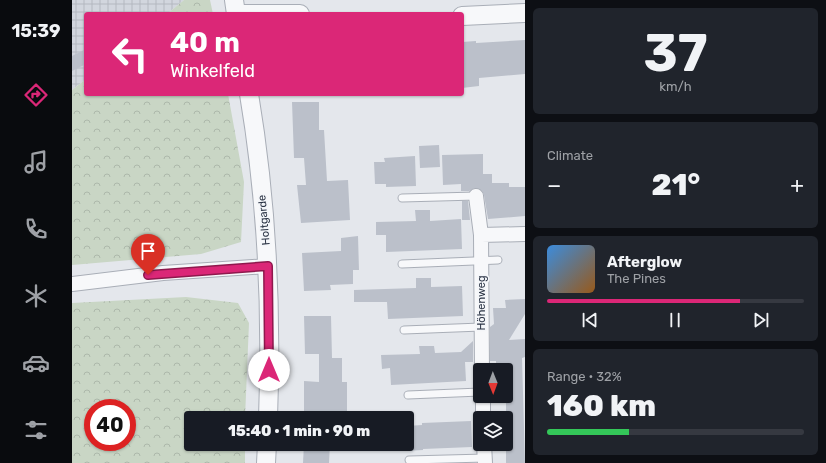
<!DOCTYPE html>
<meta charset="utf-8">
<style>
body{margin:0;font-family:Rubik,sans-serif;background:#20242c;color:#f1f3f6;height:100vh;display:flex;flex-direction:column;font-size:15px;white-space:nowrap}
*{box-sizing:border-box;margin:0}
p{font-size:13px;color:#9ea1a6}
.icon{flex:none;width:22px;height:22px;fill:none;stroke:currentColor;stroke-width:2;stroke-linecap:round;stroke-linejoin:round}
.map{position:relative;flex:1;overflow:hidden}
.drawer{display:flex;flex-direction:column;gap:8px;padding:8px;background:#0d0f14;width:301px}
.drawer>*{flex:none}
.top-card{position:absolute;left:12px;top:12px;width:380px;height:84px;border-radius:4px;box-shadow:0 1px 3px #0004;background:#db2777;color:#fff;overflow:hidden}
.needle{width:26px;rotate:179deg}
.tools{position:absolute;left:401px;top:363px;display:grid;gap:8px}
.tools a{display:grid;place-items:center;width:40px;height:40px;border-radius:4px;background:#171b24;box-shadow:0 1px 3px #0004;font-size:20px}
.speed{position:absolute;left:12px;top:399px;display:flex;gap:8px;font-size:20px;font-weight:700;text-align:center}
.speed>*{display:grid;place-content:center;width:52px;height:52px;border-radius:50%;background:#171b24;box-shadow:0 1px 3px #0004;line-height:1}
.speed .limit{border:6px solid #d22;background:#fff;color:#111}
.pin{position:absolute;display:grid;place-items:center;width:34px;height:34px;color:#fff;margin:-41px -17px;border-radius:50% 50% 50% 0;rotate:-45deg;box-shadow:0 0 4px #0007}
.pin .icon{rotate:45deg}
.me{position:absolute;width:44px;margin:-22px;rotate:0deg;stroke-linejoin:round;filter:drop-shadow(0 0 3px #0008)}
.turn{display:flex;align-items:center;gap:14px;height:84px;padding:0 20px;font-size:18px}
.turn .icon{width:52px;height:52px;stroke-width:2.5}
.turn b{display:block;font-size:28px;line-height:34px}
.big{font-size:30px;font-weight:800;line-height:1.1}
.drawer .tile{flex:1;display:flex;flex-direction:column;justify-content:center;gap:6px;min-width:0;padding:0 14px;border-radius:6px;background:#20242c}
.drawer .dial{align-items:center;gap:0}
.dial b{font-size:52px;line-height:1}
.song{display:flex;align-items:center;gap:12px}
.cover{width:48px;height:48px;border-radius:6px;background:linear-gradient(135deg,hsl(210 70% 55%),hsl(30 70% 35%))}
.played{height:4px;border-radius:2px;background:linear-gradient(90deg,#db2777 75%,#363941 75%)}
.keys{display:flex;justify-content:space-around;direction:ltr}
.heat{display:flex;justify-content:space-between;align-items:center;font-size:22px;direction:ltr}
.charge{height:6px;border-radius:3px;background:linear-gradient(90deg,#34c759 32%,#363941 0)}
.trip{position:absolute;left:112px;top:411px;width:230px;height:40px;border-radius:4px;background:#171b24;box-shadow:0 1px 3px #0004;font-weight:800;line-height:40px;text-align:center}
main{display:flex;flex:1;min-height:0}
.tabs{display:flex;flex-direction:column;width:72px;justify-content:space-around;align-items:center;background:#090b0e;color:#9ea1a6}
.tabs .icon{width:28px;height:28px}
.tabs .current{color:#db2777}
.tabs b{font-size:18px;color:#f1f3f6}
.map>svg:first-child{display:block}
.industrial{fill:url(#industrial-grid)}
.forest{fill:url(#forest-crowns);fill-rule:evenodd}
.building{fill:#bbc0ca}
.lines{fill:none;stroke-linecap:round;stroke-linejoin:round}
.service-casing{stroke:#a9aeb7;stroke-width:9}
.minor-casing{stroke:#a9aeb7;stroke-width:16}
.tertiary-casing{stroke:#a9aeb7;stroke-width:20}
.service{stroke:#f7f8fa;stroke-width:7}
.minor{stroke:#f7f8fa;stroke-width:14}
.tertiary{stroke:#f7f8fa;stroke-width:18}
.route-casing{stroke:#8e194d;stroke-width:10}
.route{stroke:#db2777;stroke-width:7}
.labels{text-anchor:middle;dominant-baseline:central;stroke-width:3.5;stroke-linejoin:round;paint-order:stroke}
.street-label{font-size:11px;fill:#2b3445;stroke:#f4f6f9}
</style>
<main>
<nav class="tabs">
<b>15:39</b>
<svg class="icon current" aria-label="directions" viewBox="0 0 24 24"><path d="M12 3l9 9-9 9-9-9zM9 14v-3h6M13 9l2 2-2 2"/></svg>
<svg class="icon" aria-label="music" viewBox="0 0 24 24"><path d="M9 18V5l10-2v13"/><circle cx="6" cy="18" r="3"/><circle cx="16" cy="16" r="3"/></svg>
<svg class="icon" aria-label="phone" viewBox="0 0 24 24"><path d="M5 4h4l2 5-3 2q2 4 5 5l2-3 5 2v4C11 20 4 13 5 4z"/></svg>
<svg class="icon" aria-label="climate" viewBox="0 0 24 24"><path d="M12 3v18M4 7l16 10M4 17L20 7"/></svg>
<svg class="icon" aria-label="car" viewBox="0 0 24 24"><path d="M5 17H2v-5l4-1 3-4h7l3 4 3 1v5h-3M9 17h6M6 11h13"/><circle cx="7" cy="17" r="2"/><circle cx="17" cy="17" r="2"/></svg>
<svg class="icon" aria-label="filters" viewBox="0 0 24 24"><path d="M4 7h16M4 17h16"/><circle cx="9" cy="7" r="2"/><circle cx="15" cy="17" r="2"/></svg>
</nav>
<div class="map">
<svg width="453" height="463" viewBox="0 0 453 463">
<defs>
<pattern id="industrial-grid" width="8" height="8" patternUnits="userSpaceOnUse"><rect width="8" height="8" fill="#d2d6de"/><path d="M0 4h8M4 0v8" fill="none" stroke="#b4b8c0"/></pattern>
<pattern id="forest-crowns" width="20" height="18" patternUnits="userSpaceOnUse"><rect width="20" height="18" fill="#c9d6c5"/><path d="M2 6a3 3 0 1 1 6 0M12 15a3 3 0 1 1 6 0" fill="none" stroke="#adb8ab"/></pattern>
</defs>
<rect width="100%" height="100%" fill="#e4e7ec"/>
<polygon class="industrial" points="0,0 112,0 95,14 14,14 14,79 0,90"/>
<g class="forest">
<polygon points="112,0 138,0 141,14 95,14"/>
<polygon points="14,79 14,94 156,94 172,182 169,242 129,254 0,265 0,90"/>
<path d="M 114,297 L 166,303 L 177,323 L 173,418 L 119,418 L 119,444 L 173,444 L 173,463 L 0,463 L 0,303 ZM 21,408 L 55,408 L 55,442 L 21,442 Z"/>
</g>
<g class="building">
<polygon points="453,40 453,74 407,78 407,86 390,88 390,42 404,41 404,43"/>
<polygon points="14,49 14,64 0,71 0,56"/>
<polygon points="220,102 247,102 247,130 252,130 255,181 276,180 278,220 229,223 225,185 234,185 232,158 222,158"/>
<polygon points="367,145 368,167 348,168 347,146"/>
<polygon points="411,154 411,174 420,174 420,183 437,183 437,187 453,187 453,216 416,219 412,195 410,191 403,188 397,191 389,191 389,184 371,185 370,155"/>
<polygon points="343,156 344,186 314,187 314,184 303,184 302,162 313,162 312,158"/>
<polygon points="390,201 396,201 398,220 390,220"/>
<polygon points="343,210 358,210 358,221 389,219 390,249 314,252 314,235 304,235 304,222 344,221"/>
<polygon points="286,236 287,270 281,270 281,284 258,285 259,290 232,291 230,253 269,251 269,238"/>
<polygon points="344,278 359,278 359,287 390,286 391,316 316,319 315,302 282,302 282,290 344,288"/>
<polygon points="453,299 453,314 437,340 453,339 453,357 450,358 453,463 434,463 434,370 424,370 424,361 418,361 418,327 422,324 421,308 434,308 433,300"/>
<polygon points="232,316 259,316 260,358 270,358 270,382 275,382 275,415 232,414 232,381 247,382 247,354 233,354"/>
<polygon points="401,341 401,362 393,362 394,381 319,385 318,368 310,369 309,355 348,354 347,346 362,346 363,353 389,352"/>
<polygon points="399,421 400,447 351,449 351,450 335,451 335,426 350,425 350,423"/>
<polygon points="232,444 258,444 257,463 231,463"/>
</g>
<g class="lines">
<g class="service-casing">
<g id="service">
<polyline points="330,198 404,196"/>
<polyline points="330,264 426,260"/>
<polyline points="332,330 409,327"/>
<polyline points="336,395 408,392"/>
<polyline points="337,460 413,458"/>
</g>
</g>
<g class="minor-casing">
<g id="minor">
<polyline points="404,196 409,235"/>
<polyline points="0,284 91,273 196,266"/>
<polyline points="410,370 409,235 453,234"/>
<polyline points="411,396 411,418"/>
<polyline points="412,444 413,463"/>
</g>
</g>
<g class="tertiary-casing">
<g id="tertiary">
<polyline points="162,0 164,14"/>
<polyline points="171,14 228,14"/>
<polyline points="390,16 453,13"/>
<path d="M 177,94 C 195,201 200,310 196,418"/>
<polyline points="194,463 195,444"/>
</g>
</g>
<use href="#service" class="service"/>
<use href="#minor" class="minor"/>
<use href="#tertiary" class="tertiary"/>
</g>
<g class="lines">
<g class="route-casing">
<polyline id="route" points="76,275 196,266 197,370"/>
</g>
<use href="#route" class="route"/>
</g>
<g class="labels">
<g class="street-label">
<text transform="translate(192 220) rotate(-95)">Holtgarde</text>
<text transform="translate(409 303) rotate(-90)">Höhenweg</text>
</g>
</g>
</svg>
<div class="tools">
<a><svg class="needle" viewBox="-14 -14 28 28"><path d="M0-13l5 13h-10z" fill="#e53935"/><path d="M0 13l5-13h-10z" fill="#9ea1a6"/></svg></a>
<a><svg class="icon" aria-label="layers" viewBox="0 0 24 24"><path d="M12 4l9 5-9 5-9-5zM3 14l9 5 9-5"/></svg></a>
</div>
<div class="speed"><div class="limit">40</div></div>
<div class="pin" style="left:76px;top:275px;background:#d93025"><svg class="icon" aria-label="arrive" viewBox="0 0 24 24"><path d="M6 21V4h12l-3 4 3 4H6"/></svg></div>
<svg class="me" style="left:197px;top:370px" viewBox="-20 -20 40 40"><circle r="19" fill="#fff"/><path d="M0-13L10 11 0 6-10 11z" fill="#db2777"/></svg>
<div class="trip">15:40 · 1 min · 90 m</div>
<div class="top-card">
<div class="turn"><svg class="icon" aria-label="left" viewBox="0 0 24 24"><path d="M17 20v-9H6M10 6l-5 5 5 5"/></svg><div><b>40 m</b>Winkelfeld</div></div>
</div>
</div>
<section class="drawer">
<div class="tile dial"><b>37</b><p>km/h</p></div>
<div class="tile"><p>Climate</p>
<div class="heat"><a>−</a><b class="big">21°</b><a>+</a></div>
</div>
<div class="tile">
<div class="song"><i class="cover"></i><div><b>Afterglow</b><p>The Pines</p></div></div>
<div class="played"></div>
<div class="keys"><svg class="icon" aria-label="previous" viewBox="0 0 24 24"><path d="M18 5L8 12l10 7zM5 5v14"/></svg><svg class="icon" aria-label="pause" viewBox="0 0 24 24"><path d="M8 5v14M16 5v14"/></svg><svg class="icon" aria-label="next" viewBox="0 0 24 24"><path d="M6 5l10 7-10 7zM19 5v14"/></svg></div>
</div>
<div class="tile"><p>Range · 32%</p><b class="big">160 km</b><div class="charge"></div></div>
</section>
</main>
